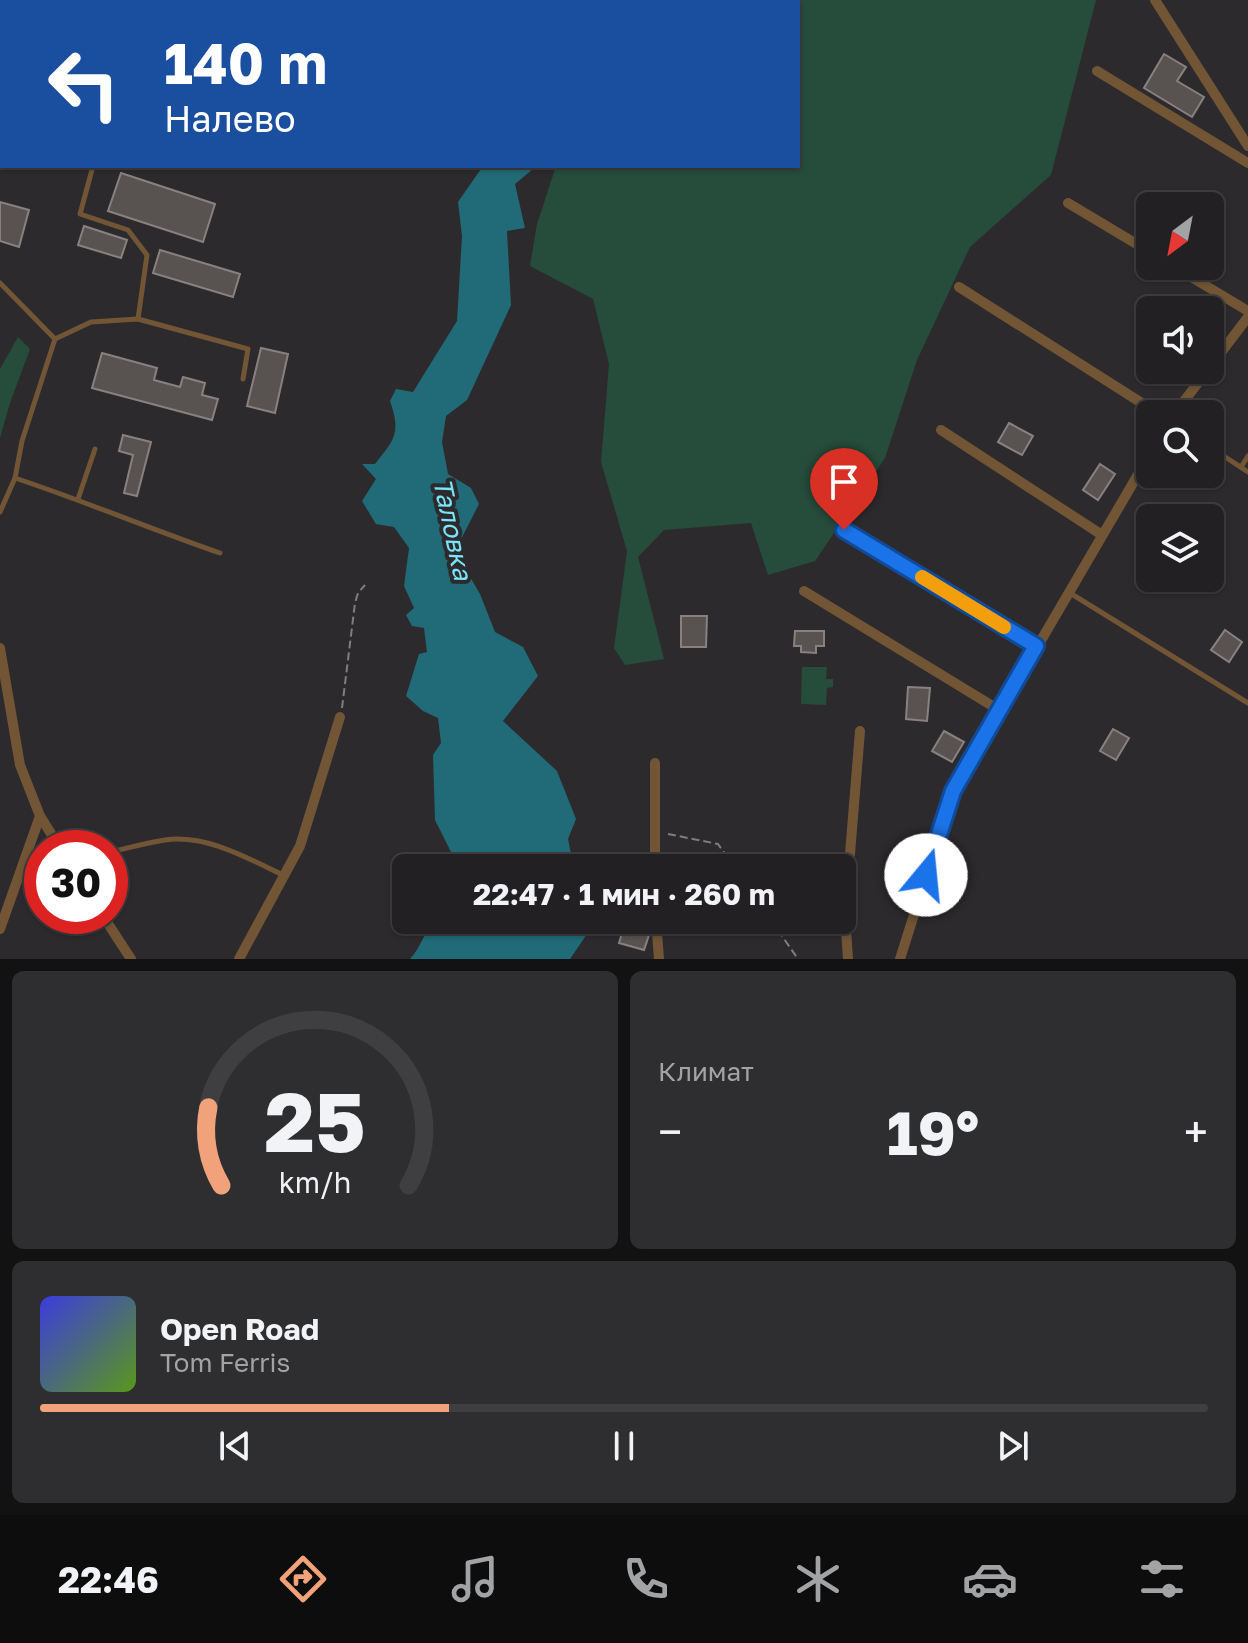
<!DOCTYPE html>
<html lang="ru">
<meta charset="utf-8">
<style>
body{margin:0;font-family:"Golos Text",sans-serif;background:#2e2d2f;color:#f1f3f6;height:100vh;display:flex;flex-direction:column;font-size:30px;white-space:nowrap}
*{box-sizing:border-box;margin:0}
p{font-size:26px;color:#a2a3a5}
.icon{flex:none;width:44px;height:44px;fill:none;stroke:currentColor;stroke-width:2;stroke-linecap:round;stroke-linejoin:round}
.map{position:relative;height:959px;overflow:hidden}
.sheet{display:flex;flex-direction:column;gap:12px;padding:12px;background:#131213;flex:1}
.sheet>*{flex:none}
.banner{position:absolute;left:0px;top:0px;width:800px;height:168px;box-shadow:0 2px 6px #0004,0 0 0 2px #3f3e40;background:#1a4fa0;color:#fff;overflow:hidden}
.needle{width:52px;rotate:212deg}
.controls{position:absolute;left:1136px;top:192px;display:grid;gap:16px}
.controls a{display:grid;place-items:center;width:88px;height:88px;border-radius:12px;background:#222022;box-shadow:0 2px 6px #0004,0 0 0 2px #3f3e40;font-size:40px}
.speed{position:absolute;left:24px;top:830px;display:flex;gap:16px;font-size:40px;font-weight:700;text-align:center}
.speed>*{display:grid;place-content:center;width:104px;height:104px;border-radius:50%;background:#222022;box-shadow:0 2px 6px #0004,0 0 0 2px #3f3e40;line-height:1}
.speed .limit{border:12px solid #d22;background:#fff;color:#111}
.pin{position:absolute;display:grid;place-items:center;width:68px;height:68px;color:#fff;margin:-82px -34px;border-radius:50% 50% 50% 0;rotate:-45deg;box-shadow:0 0 8px #0007}
.pin .icon{rotate:45deg}
.me{position:absolute;width:88px;margin:-44px;rotate:17deg;stroke-linejoin:round;filter:drop-shadow(0 0 6px #0008)}
.turn{display:flex;align-items:center;gap:28px;height:168px;padding:0 32px;font-size:36px}
.turn .icon{width:104px;height:104px;stroke-width:2.5}
.turn b{display:block;font-size:56px;line-height:68px}
.big{font-size:60px;font-weight:700;line-height:1.1}
.sheet .tile{flex:1;display:flex;flex-direction:column;justify-content:center;gap:12px;min-width:0;padding:0 28px;border-radius:12px;background:#2e2d2f}
.sheet .dial{align-items:center;gap:0}
.dial svg{height:208px;overflow:visible;fill:none;stroke:#3f3e40;stroke-width:7;stroke-linecap:round;text-anchor:middle}
.dial text{fill:#f1f3f6;stroke:none}
.song{display:flex;align-items:center;gap:24px}
.cover{width:96px;height:96px;border-radius:12px;background:linear-gradient(135deg,hsl(240 70% 55%),hsl(90 70% 35%))}
.played{height:8px;border-radius:4px;background:linear-gradient(90deg,#f1a27b 35%,#3f3e40 35%)}
.keys{display:flex;justify-content:space-around;direction:ltr}
.heat{display:flex;justify-content:space-between;align-items:center;font-size:44px;direction:ltr}
.sheet .tiles{flex:1;display:grid;gap:12px;grid-template-columns:1fr 1fr}
.tile:last-child{grid-column:span 2}
.trip{position:absolute;left:392px;top:854px;width:464px;height:80px;border-radius:12px;background:#222022;box-shadow:0 2px 6px #0004,0 0 0 2px #3f3e40;font-weight:700;line-height:80px;text-align:center}
.dock{display:flex;height:128px;justify-content:space-around;align-items:center;background:#0e0d0e;color:#a2a3a5}
.dock .icon{width:56px;height:56px}
.dock .current{color:#f1a27b}
.dock b{font-size:36px;color:#f1f3f6}
.map>svg:first-child{display:block}
.green{fill:#264c3b}
.water{fill:#206b77}
.building{fill:#585250;stroke:#88817f;stroke-width:2}
.lines{fill:none;stroke-linecap:round;stroke-linejoin:round}
.path{stroke:#7f7d80;stroke-width:2;stroke-dasharray:8 4;stroke-linecap:butt}
.service{stroke:#715535;stroke-width:5}
.minor{stroke:#715535;stroke-width:10}
.route-casing{stroke:#114b97;stroke-width:20}
.route{stroke:#1a73e8;stroke-width:14}
.slow{stroke:#f59e0b;stroke-width:14}
.labels{text-anchor:middle;dominant-baseline:central;stroke-width:8;stroke-linejoin:round;paint-order:stroke}
.water-label{font-size:26px;font-style:italic;fill:#78e5f8;stroke:#2d2a2e}
</style>
<div class="map">
<svg width="1248" height="959" viewBox="0 0 1248 959">
<rect width="100%" height="100%" fill="#2d2a2e"/>
<g class="green">
<polygon points="639,0 1096,0 1051,175 970,247 917,360 885,458 815,561 768,575 751,523 664,530 638,557 664,659 625,665 614,648 627,551 601,462 609,364 593,299 530,266 537,224 556,166 798,166 798,2 638,2"/>
<polygon points="18,337 30,349 10,403 0,438 0,369"/>
<polygon points="802,667 827,667 826,679 833,679 833,687 827,688 826,705 801,704"/>
</g>
<g class="water">
<path d="M 483,166 L 532,166 L 533,169 L 515,184 L 525,228 L 507,231 L 511,305 L 467,400 L 446,416 L 442,442 L 448,474 L 471,488 L 479,504 L 455,551 L 480,594 L 495,632 L 523,647 L 538,676 L 503,721 L 557,771 L 576,819 L 568,839 L 574,868 L 459,868 L 435,820 L 433,755 L 441,743 L 438,718 L 423,711 L 406,696 L 419,654 L 427,652 L 424,628 L 412,626 L 406,615 L 414,608 L 404,586 L 409,548 L 394,527 L 376,524 L 362,501 L 376,479 L 362,464 L 375,464 C 395,439 401,433 390,401 L 396,389 L 413,392 L 457,321 L 462,236 L 458,202 Z"/>
<path d="M 434,920 L 584,920 L 587,934 L 570,959 L 410,959 C 421,947 424,933 434,920 Z"/>
</g>
<g class="building">
<polygon points="1164,54 1186,67 1177,81 1204,97 1192,117 1144,88"/>
<polygon points="121,173 215,204 203,242 108,211"/>
<polygon points="0,202 29,210 19,247 0,241"/>
<polygon points="84,226 127,240 121,258 78,245"/>
<polygon points="160,250 240,274 233,297 153,273"/>
<polygon points="261,348 288,354 275,413 247,406"/>
<polygon points="102,353 157,368 154,380 180,387 183,377 205,383 202,395 218,399 212,420 92,388"/>
<polygon points="1009,423 1033,436 1022,455 998,442"/>
<polygon points="123,435 151,442 137,496 124,493 133,455 119,451"/>
<polygon points="1100,464 1115,474 1098,500 1083,490"/>
<polygon points="681,616 707,616 706,647 681,647"/>
<polygon points="1225,630 1242,642 1229,662 1211,650"/>
<polygon points="795,631 824,631 824,646 816,646 816,653 801,652 801,646 794,646"/>
<polygon points="908,687 930,688 927,721 906,719"/>
<polygon points="1113,729 1129,738 1116,760 1100,751"/>
<polygon points="944,731 964,742 952,762 932,751"/>
<polygon points="631,920 648,923 645,932 649,935 644,950 619,943 624,926 629,928"/>
</g>
<g class="lines">
<g class="path">
<polyline points="342,708 355,603 358,593 365,585"/>
<polyline points="668,834 718,844 735,868"/>
<polyline points="771,920 798,959"/>
</g>
<g class="service">
<polyline points="153,2 154,0"/>
<polyline points="93,166 80,214 128,230 147,255 138,319"/>
<polyline points="0,283 55,339 91,322 138,319 248,349 243,379"/>
<polyline points="1210,447 1248,472"/>
<polyline points="1241,467 1248,456"/>
<path d="M 15,478 C 84,501 151,529 220,553"/>
<polyline points="78,499 95,449"/>
<polyline points="0,512 15,478 22,441 55,339"/>
<polyline points="1070,593 1248,703"/>
<polyline points="55,838 93,848"/>
<path d="M 110,852 C 128,848 146,843 165,840 C 206,834 247,858 283,875"/>
</g>
<g class="minor">
<polyline points="1155,0 1248,146"/>
<polyline points="1097,71 1248,163"/>
<polyline points="1068,203 1150,252"/>
<polyline points="1173,266 1248,311"/>
<polyline points="959,287 1159,414"/>
<polyline points="1210,367 1248,317"/>
<polyline points="1174,414 1208,370"/>
<polyline points="941,430 1102,535"/>
<polyline points="844,530 1036,646"/>
<polyline points="804,591 999,710"/>
<polyline points="0,648 20,765 40,816 60,848"/>
<polyline points="655,763 655,868"/>
<polyline points="103,916 131,959"/>
<polyline points="656,920 659,959"/>
<polyline points="0,929 40,816"/>
<polyline points="239,959 300,846 340,717"/>
<polyline points="848,959 845,915 860,731"/>
<polyline points="900,959 953,791 1150,454"/>
</g>
</g>
<g class="lines">
<g class="route-casing">
<polyline id="route" points="844,530 1036,646 953,791 926,875"/>
</g>
<use href="#route" class="route"/>
<polyline class="slow" points="922,577 1004,627"/>
</g>
<g class="labels">
<g class="water-label">
<text transform="translate(453 529) rotate(78)">Таловка</text>
</g>
</g>
</svg>
<div class="controls">
<a><svg class="needle" viewBox="-14 -14 28 28"><path d="M0-13l5 13h-10z" fill="#e53935"/><path d="M0 13l5-13h-10z" fill="#a2a3a5"/></svg></a>
<a><svg class="icon" aria-label="sound" viewBox="0 0 24 24"><path d="M4 9h4l5-4v14l-5-4H4zM17 9q2 3 0 6"/></svg></a>
<a><svg class="icon" aria-label="search" viewBox="0 0 24 24"><circle cx="10" cy="10" r="6"/><path d="M15 15l6 6"/></svg></a>
<a><svg class="icon" aria-label="layers" viewBox="0 0 24 24"><path d="M12 4l9 5-9 5-9-5zM3 14l9 5 9-5"/></svg></a>
</div>
<div class="speed"><div class="limit">30</div></div>
<div class="pin" style="left:844px;top:530px;background:#d93025"><svg class="icon" aria-label="arrive" viewBox="0 0 24 24"><path d="M6 21V4h12l-3 4 3 4H6"/></svg></div>
<svg class="me" style="left:926px;top:875px" viewBox="-20 -20 40 40"><circle r="19" fill="#fff"/><path d="M0-13L10 11 0 6-10 11z" fill="#1a73e8"/></svg>
<div class="trip">22:47 · 1 мин · 260 m</div>
<div class="banner">
<div class="turn"><svg class="icon" aria-label="left" viewBox="0 0 24 24"><path d="M17 20v-9H6M10 6l-5 5 5 5"/></svg><div><b>140 m</b>Налево</div></div>
</div>
</div>
<section class="sheet">
<div class="tiles">
<div class="tile dial"><svg viewBox="0 0 100 80">
<path d="M14 69A42 42 0 1 1 86 69"/>
<path d="M14 69A42 42 0 0 1 9 39" stroke="#f1a27b"/>
<text x="50" y="56" font-size="32" font-weight="700">25</text>
<text x="50" y="72" font-size="11">km/h</text>
</svg></div>
<div class="tile"><p>Климат</p>
<div class="heat"><a>−</a><b class="big">19°</b><a>+</a></div>
</div>
<div class="tile">
<div class="song"><i class="cover"></i><div><b>Open Road</b><p>Tom Ferris</p></div></div>
<div class="played"></div>
<div class="keys"><svg class="icon" aria-label="previous" viewBox="0 0 24 24"><path d="M18 5L8 12l10 7zM5 5v14"/></svg><svg class="icon" aria-label="pause" viewBox="0 0 24 24"><path d="M8 5v14M16 5v14"/></svg><svg class="icon" aria-label="next" viewBox="0 0 24 24"><path d="M6 5l10 7-10 7zM19 5v14"/></svg></div>
</div>
</div>
</section>
<nav class="dock">
<b>22:46</b>
<svg class="icon current" aria-label="directions" viewBox="0 0 24 24"><path d="M12 3l9 9-9 9-9-9zM9 14v-3h6M13 9l2 2-2 2"/></svg>
<svg class="icon" aria-label="music" viewBox="0 0 24 24"><path d="M9 18V5l10-2v13"/><circle cx="6" cy="18" r="3"/><circle cx="16" cy="16" r="3"/></svg>
<svg class="icon" aria-label="phone" viewBox="0 0 24 24"><path d="M5 4h4l2 5-3 2q2 4 5 5l2-3 5 2v4C11 20 4 13 5 4z"/></svg>
<svg class="icon" aria-label="climate" viewBox="0 0 24 24"><path d="M12 3v18M4 7l16 10M4 17L20 7"/></svg>
<svg class="icon" aria-label="car" viewBox="0 0 24 24"><path d="M5 17H2v-5l4-1 3-4h7l3 4 3 1v5h-3M9 17h6M6 11h13"/><circle cx="7" cy="17" r="2"/><circle cx="17" cy="17" r="2"/></svg>
<svg class="icon" aria-label="filters" viewBox="0 0 24 24"><path d="M4 7h16M4 17h16"/><circle cx="9" cy="7" r="2"/><circle cx="15" cy="17" r="2"/></svg>
</nav>
